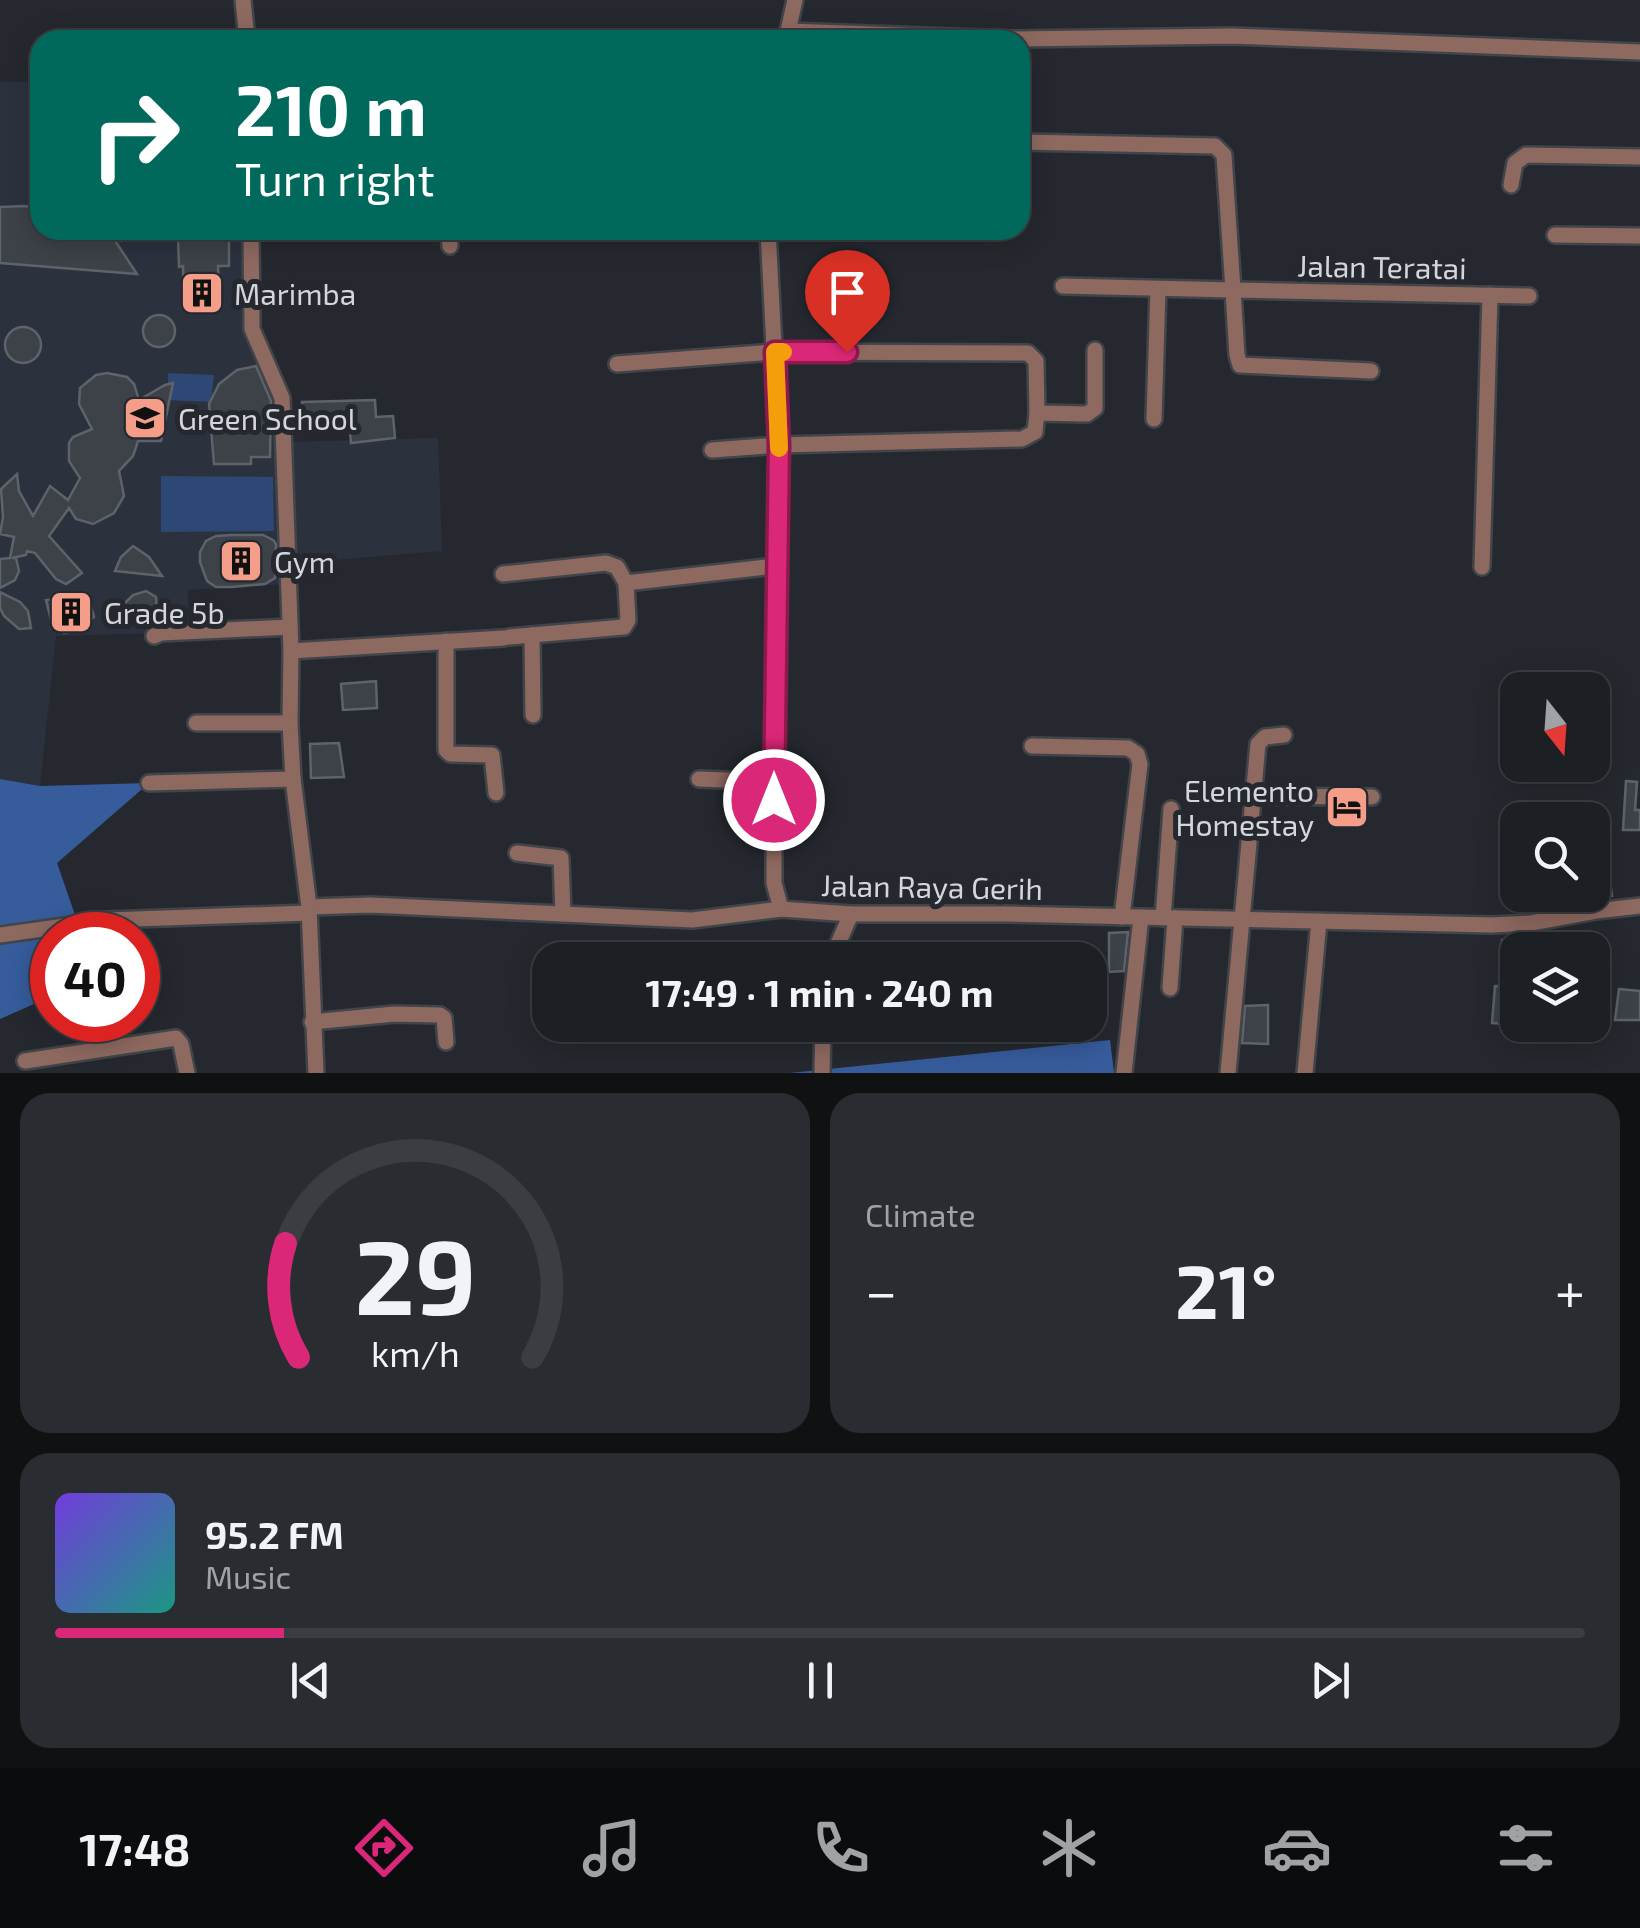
<!DOCTYPE html>
<meta charset="utf-8">
<style>
body{margin:0;font-family:"Exo 2",sans-serif;background:#292c30;color:#f1f3f6;height:100vh;display:flex;flex-direction:column;font-size:38px;white-space:nowrap}
*{box-sizing:border-box;margin:0}
p{font-size:32px;color:#a0a2a6}
.icon{flex:none;width:55px;height:55px;fill:none;stroke:currentColor;stroke-width:2;stroke-linecap:round;stroke-linejoin:round}
.map{position:relative;height:1073px;overflow:hidden}
.details{display:flex;flex-direction:column;gap:20px;padding:20px;background:#0f1113;flex:1}
.details>*{flex:none}
.hud{position:absolute;left:30px;top:30px;width:1000px;height:210px;border-radius:30px;box-shadow:0 5px 25px #0003,0 0 0 2px #3a3d41;background:#00695c;color:#fff;overflow:hidden}
.needle{width:65px;rotate:163deg}
.fabs{position:absolute;left:1500px;top:672px;display:grid;gap:20px}
.fabs a{display:grid;place-items:center;width:110px;height:110px;border-radius:20px;background:#1c1f23;box-shadow:0 5px 25px #0003,0 0 0 2px #3a3d41;font-size:50px}
.speed{position:absolute;left:30px;top:912px;display:flex;gap:20px;font-size:50px;font-weight:700;text-align:center}
.speed>*{display:grid;place-content:center;width:130px;height:130px;border-radius:50%;background:#1c1f23;box-shadow:0 5px 25px #0003,0 0 0 2px #3a3d41;line-height:1}
.speed .limit{border:15px solid #d22;background:#fff;color:#111}
.pin{position:absolute;display:grid;place-items:center;width:85px;height:85px;color:#fff;margin:-102px -42px;border-radius:50% 50% 50% 0;rotate:-45deg;box-shadow:0 0 10px #0007}
.pin .icon{rotate:45deg}
.me{position:absolute;width:110px;margin:-55px;rotate:0deg;stroke-linejoin:round;filter:drop-shadow(0 0 8px #0008)}
.turn{display:flex;align-items:center;gap:35px;height:210px;padding:0 40px;font-size:45px}
.turn .icon{width:130px;height:130px;stroke-width:2.5}
.turn b{display:block;font-size:70px;line-height:85px}
.big{font-size:75px;font-weight:700;line-height:1.1}
.details .card{flex:1;display:flex;flex-direction:column;justify-content:center;gap:15px;min-width:0;padding:0 35px;border-radius:30px;background:#292c30}
.details .dial{align-items:center;gap:0}
.dial svg{height:260px;overflow:visible;fill:none;stroke:#3a3d41;stroke-width:7;stroke-linecap:round;text-anchor:middle}
.dial text{fill:#f1f3f6;stroke:none}
.song{display:flex;align-items:center;gap:30px}
.cover{width:120px;height:120px;border-radius:15px;background:linear-gradient(135deg,hsl(260 70% 55%),hsl(170 70% 35%))}
.played{height:10px;border-radius:5px;background:linear-gradient(90deg,#db2777 15%,#3a3d41 15%)}
.keys{display:flex;justify-content:space-around;direction:ltr}
.heat{display:flex;justify-content:space-between;align-items:center;font-size:55px;direction:ltr}
.details .tiles{flex:1;display:grid;gap:20px;grid-template-columns:1fr 1fr}
.card:last-child{grid-column:span 2}
.trip{position:absolute;left:532px;top:942px;width:575px;height:100px;border-radius:30px;background:#1c1f23;box-shadow:0 5px 25px #0003,0 0 0 2px #3a3d41;font-weight:700;line-height:100px;text-align:center}
.menu{display:flex;height:160px;justify-content:space-around;align-items:center;background:#0b0c0e;color:#a0a2a6}
.menu .icon{width:70px;height:70px}
.menu .active{color:#db2777}
.menu b{font-size:45px;color:#f1f3f6}
.map>svg:first-child{display:block}
.built{fill:#2b323e}
.green{fill:#2d4875}
.forest{fill:#365c9c}
.building{fill:#3d4148;stroke:#5e636a;stroke-width:2.5}
.lines{fill:none;stroke-linecap:round;stroke-linejoin:round}
.minor-casing{stroke:#41454a;stroke-width:20}
.minor{stroke:#8e6960;stroke-width:15}
.route-casing{stroke:#8e194d;stroke-width:25}
.route{stroke:#db2777;stroke-width:18}
.slow{stroke:#f59e0b;stroke-width:18}
.labels{text-anchor:middle;dominant-baseline:central;stroke-width:10;stroke-linejoin:round;paint-order:stroke}
.street-label{font-size:30px;fill:#d3d6da;stroke:#25292f}
.poi-label{font-size:30px;fill:#d3d6da;stroke:#25292f;text-anchor:start}
</style>
<div class="map">
<svg width="1640" height="1073" viewBox="0 0 1640 1073">
<rect width="100%" height="100%" fill="#25292f"/>
<polygon class="built" points="40,81 40,230 257,230 258,328 290,442 438,438 442,551 285,564 285,584 188,590 189,632 56,636 40,786 0,779 0,82"/>
<g class="green">
<polygon points="168,373 214,375 211,402 168,400"/>
<polygon points="161,476 273,477 274,531 161,532"/>
</g>
<g class="forest">
<polygon points="0,779 40,786 149,783 57,863 82,935 52,935 52,996 0,1019"/>
<polygon points="1110,1040 1114,1073 790,1073"/>
</g>
<g class="building">
<polygon points="24,206 40,208 40,230 108,230 137,274 0,263 0,207"/>
<polygon points="229,235 229,266 218,266 220,306 184,306 183,266 179,267 178,236"/>
<circle cx="159" cy="331" r="16"/>
<circle cx="23" cy="345" r="18"/>
<polygon points="256,366 271,401 270,457 251,457 251,464 214,464 209,404 219,384 237,370"/>
<polygon points="107,373 127,377 134,384 139,400 165,385 173,383 161,441 138,441 133,456 119,471 124,496 114,513 93,524 76,519 69,508 49,536 82,573 66,584 56,579 35,553 27,551 26,555 12,558 16,558 19,571 15,580 0,588 0,559 10,558 14,537 0,534 3,517 1,489 17,474 19,491 33,516 50,486 68,500 80,478 69,461 69,443 73,437 92,429 79,404 80,388 96,375"/>
<polygon points="375,400 376,417 393,416 395,438 351,443 349,420 303,421 302,402"/>
<polygon points="232,535 263,535 273,540 276,544 275,578 265,584 232,587 216,587 207,581 200,562 200,552 206,541 216,536"/>
<polygon points="133,546 149,557 162,576 115,571 121,557"/>
<polygon points="146,591 156,597 157,612 152,624 132,615 125,626 116,626 104,613 122,606 133,595"/>
<polygon points="0,592 20,602 28,611 31,628 19,629 4,616 0,608"/>
<polygon points="69,598 91,607 94,617 74,631 64,633 60,624 52,624 46,600"/>
<polygon points="376,681 377,708 343,710 341,684"/>
<polygon points="339,743 344,777 311,778 310,744"/>
<polygon points="1626,781 1637,782 1635,810 1640,810 1640,830 1623,830"/>
<polygon points="1607,858 1612,896 1597,898 1592,859"/>
<polygon points="1128,932 1124,971 1109,972 1109,933"/>
<polygon points="1502,940 1518,941 1518,981 1499,979"/>
<polygon points="1495,986 1509,987 1506,1024 1492,1023"/>
<polygon points="1619,989 1640,991 1640,1020 1615,1020"/>
<polygon points="1268,1005 1268,1044 1242,1043 1245,1006"/>
</g>
<g class="lines">
<g class="minor-casing">
<g id="minor">
<polyline points="243,0 247,40"/>
<polyline points="788,31 1008,39 1232,36 1640,52"/>
<polyline points="640,40 713,40"/>
<polyline points="786,40 795,0"/>
<polyline points="1020,142 1215,146 1224,155 1233,290 1529,296"/>
<polyline points="1511,185 1515,163 1526,155 1640,157"/>
<polyline points="251,230 252,329 282,398 291,651 290,723 293,779 309,907 316,1073"/>
<polyline points="449,230 450,246"/>
<polyline points="768,230 779,445 774,692 774,883 781,909 851,914 1007,914 1492,925 1531,923 1596,911 1640,906"/>
<polyline points="1555,235 1640,236"/>
<polyline points="1063,286 1233,290 1237,355 1240,365 1371,371"/>
<polyline points="617,364 775,352 1028,353 1036,361 1037,413 1087,414 1095,408 1095,350"/>
<polyline points="1154,419 1158,289"/>
<polyline points="712,450 779,445 1022,439 1035,432 1037,413"/>
<polyline points="1482,567 1490,295"/>
<polyline points="503,574 606,563 617,567 626,583"/>
<polyline points="532,635 533,715"/>
<polyline points="154,636 161,633 290,627"/>
<polyline points="509,637 624,627 628,620 626,583 775,566"/>
<polyline points="446,641 446,750 450,754 492,755 496,793"/>
<polyline points="291,651 504,638"/>
<polyline points="196,723 290,723"/>
<polyline points="1032,746 1128,748 1137,754 1140,764 1122,917"/>
<polyline points="699,779 774,782"/>
<polyline points="149,783 293,779"/>
<polyline points="1253,796 1372,797"/>
<polyline points="517,853 561,858 563,914"/>
<polyline points="309,907 370,905 692,920 781,909"/>
<polyline points="1163,918 1171,809"/>
<polyline points="0,935 107,920 309,913"/>
<polyline points="831,960 851,914"/>
<polyline points="1170,988 1175,918"/>
<polyline points="312,1022 394,1014 440,1015 444,1018 446,1042"/>
<polyline points="25,1061 176,1038 181,1044 187,1073"/>
<polyline points="822,1073 823,1025"/>
<polyline points="1124,1073 1141,917"/>
<polyline points="1228,1073 1258,744 1265,737 1284,735"/>
<polyline points="1305,1073 1319,921"/>
</g>
</g>
<use href="#minor" class="minor"/>
</g>
<g class="lines">
<g class="route-casing">
<polyline id="route" points="774,800 779,445 775,352 847,352"/>
</g>
<use href="#route" class="route"/>
<polyline class="slow" points="779,448 775,352 783,352"/>
</g>
<defs>
<g id="building-square" transform="scale(2.25)"><rect x="-9" y="-9" width="18" height="18" rx="4" fill="#f49e8a" stroke="#25292f"/><path d="M-4-6H4V6H1V3H-1V6H-4ZM-2.5-4.3h1.7v1.8h-1.7ZM.8-4.3h1.7v1.8H.8ZM-2.5-1h1.7V.8h-1.7ZM.8-1h1.7V.8H.8Z" fill="#111"/></g>
<g id="school-square" transform="scale(2.25)"><rect x="-9" y="-9" width="18" height="18" rx="4" fill="#f49e8a" stroke="#25292f"/><path d="M0-5L7-2L0 1L-7-2ZM-4 1L0 2.5L4 1V4Q0 6-4 4Z" fill="#111"/></g>
<g id="hotel-square" transform="scale(2.25)"><rect x="-9" y="-9" width="18" height="18" rx="4" fill="#f49e8a" stroke="#25292f"/><path d="M-6-4.5h1.5V1H6V5H4.5V3h-9V5H-6ZM-4 0a1.8 1.8 0 1 1 3.6 0ZM.5 0V-2.5h3Q6-2.5 6 0Z" fill="#111"/></g>
</defs>
<g fill-rule="evenodd">
<use href="#building-square" x="202" y="293"/>
<use href="#school-square" x="145" y="418"/>
<use href="#building-square" x="241" y="561"/>
<use href="#building-square" x="71" y="612"/>
<use href="#hotel-square" x="1347" y="807"/>
</g>
<g class="labels">
<g class="street-label">
<text transform="translate(1382 266) rotate(1)">Jalan Teratai</text>
<text transform="translate(932 886) rotate(1)">Jalan Raya Gerih</text>
</g>
<g class="poi-label">
<text x="234" y="293">Marimba</text>
<text x="178" y="418">Green School</text>
<text x="274" y="561">Gym</text>
<text x="104" y="612">Grade 5b</text>
<text x="1314" y="790" text-anchor="end">Elemento<tspan x="1314" dy="34">Homestay</tspan></text>
</g>
</g>
</svg>
<div class="fabs">
<a><svg class="needle" viewBox="-14 -14 28 28"><path d="M0-13l5 13h-10z" fill="#e53935"/><path d="M0 13l5-13h-10z" fill="#a0a2a6"/></svg></a>
<a><svg class="icon" aria-label="search" viewBox="0 0 24 24"><circle cx="10" cy="10" r="6"/><path d="M15 15l6 6"/></svg></a>
<a><svg class="icon" aria-label="layers" viewBox="0 0 24 24"><path d="M12 4l9 5-9 5-9-5zM3 14l9 5 9-5"/></svg></a>
</div>
<div class="speed"><div class="limit">40</div></div>
<div class="pin" style="left:847px;top:352px;background:#d93025"><svg class="icon" aria-label="arrive" viewBox="0 0 24 24"><path d="M6 21V4h12l-3 4 3 4H6"/></svg></div>
<svg class="me" style="left:774px;top:800px" viewBox="-20 -20 40 40"><circle r="17" fill="#db2777" stroke="#fff" stroke-width="3"/><path d="M0-11L8 9 0 5-8 9z" fill="#fff"/></svg>
<div class="trip">17:49 · 1 min · 240 m</div>
<div class="hud">
<div class="turn"><svg class="icon" aria-label="right" viewBox="0 0 24 24"><path d="M7 20v-9h11M14 6l5 5-5 5"/></svg><div><b>210 m</b>Turn right</div></div>
</div>
</div>
<section class="details">
<div class="tiles">
<div class="card dial"><svg viewBox="0 0 100 80">
<path d="M14 69A42 42 0 1 1 86 69"/>
<path d="M14 69A42 42 0 0 1 10 34" stroke="#db2777"/>
<text x="50" y="56" font-size="32" font-weight="700">29</text>
<text x="50" y="72" font-size="11">km/h</text>
</svg></div>
<div class="card"><p>Climate</p>
<div class="heat"><a>−</a><b class="big">21°</b><a>+</a></div>
</div>
<div class="card">
<div class="song"><i class="cover"></i><div><b>95.2 FM</b><p>Music</p></div></div>
<div class="played"></div>
<div class="keys"><svg class="icon" aria-label="previous" viewBox="0 0 24 24"><path d="M18 5L8 12l10 7zM5 5v14"/></svg><svg class="icon" aria-label="pause" viewBox="0 0 24 24"><path d="M8 5v14M16 5v14"/></svg><svg class="icon" aria-label="next" viewBox="0 0 24 24"><path d="M6 5l10 7-10 7zM19 5v14"/></svg></div>
</div>
</div>
</section>
<nav class="menu">
<b>17:48</b>
<svg class="icon active" aria-label="directions" viewBox="0 0 24 24"><path d="M12 3l9 9-9 9-9-9zM9 14v-3h6M13 9l2 2-2 2"/></svg>
<svg class="icon" aria-label="music" viewBox="0 0 24 24"><path d="M9 18V5l10-2v13"/><circle cx="6" cy="18" r="3"/><circle cx="16" cy="16" r="3"/></svg>
<svg class="icon" aria-label="phone" viewBox="0 0 24 24"><path d="M5 4h4l2 5-3 2q2 4 5 5l2-3 5 2v4C11 20 4 13 5 4z"/></svg>
<svg class="icon" aria-label="climate" viewBox="0 0 24 24"><path d="M12 3v18M4 7l16 10M4 17L20 7"/></svg>
<svg class="icon" aria-label="car" viewBox="0 0 24 24"><path d="M5 17H2v-5l4-1 3-4h7l3 4 3 1v5h-3M9 17h6M6 11h13"/><circle cx="7" cy="17" r="2"/><circle cx="17" cy="17" r="2"/></svg>
<svg class="icon" aria-label="filters" viewBox="0 0 24 24"><path d="M4 7h16M4 17h16"/><circle cx="9" cy="7" r="2"/><circle cx="15" cy="17" r="2"/></svg>
</nav>
